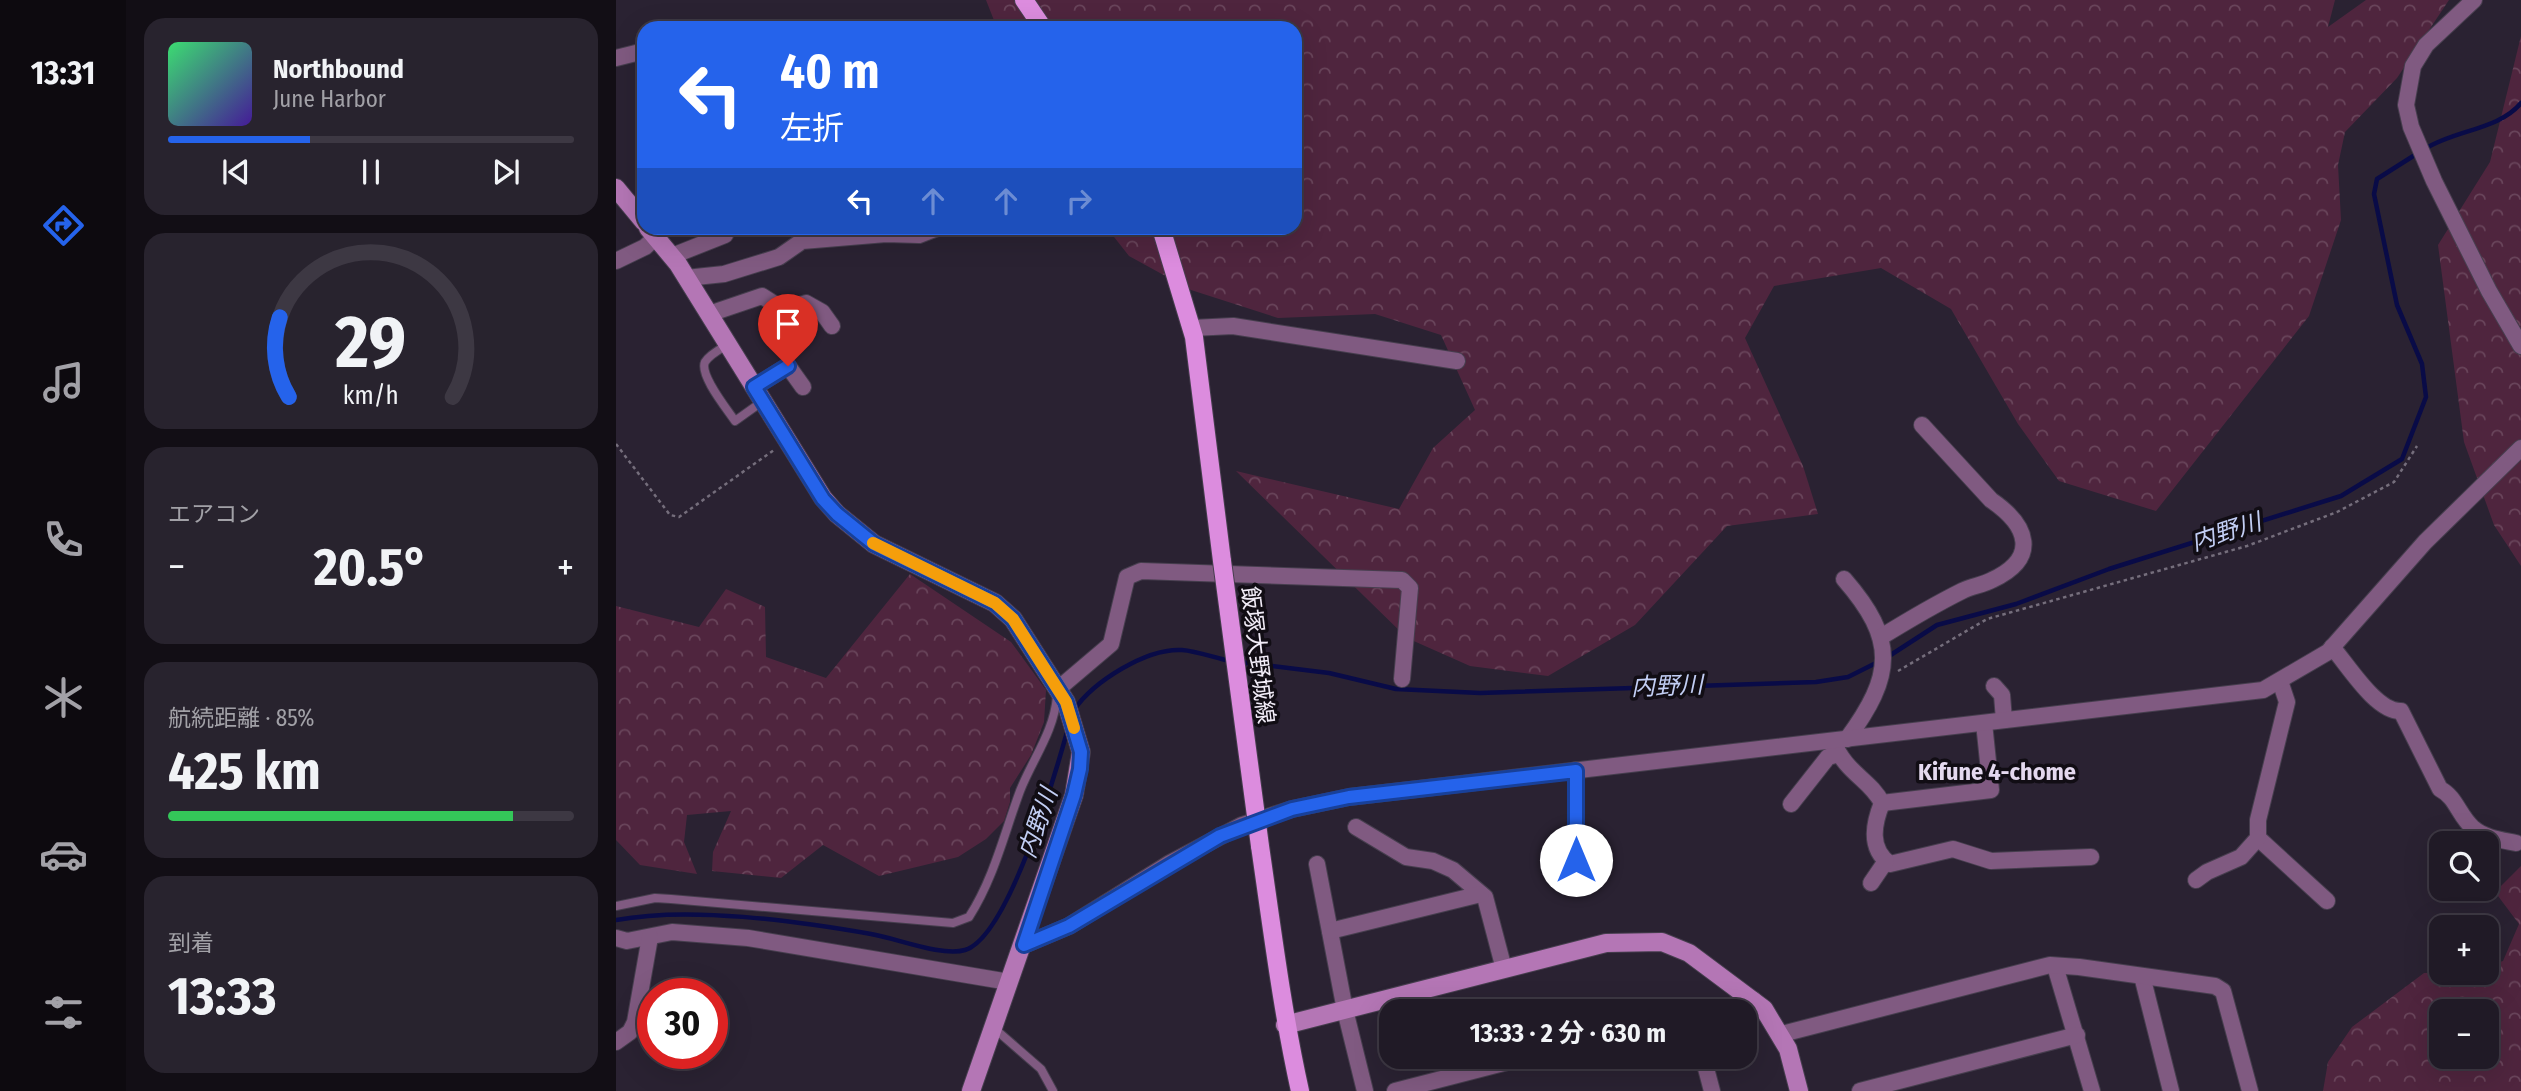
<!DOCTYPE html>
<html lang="ja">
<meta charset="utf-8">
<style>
body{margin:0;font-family:"Fira Sans Condensed","Noto Sans JP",sans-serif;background:#28232e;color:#f1f3f6;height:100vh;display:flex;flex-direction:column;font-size:26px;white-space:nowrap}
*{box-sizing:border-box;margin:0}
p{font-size:23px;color:#a2a1a7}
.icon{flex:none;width:38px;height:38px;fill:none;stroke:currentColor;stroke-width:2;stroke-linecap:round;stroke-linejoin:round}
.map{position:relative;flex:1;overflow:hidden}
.side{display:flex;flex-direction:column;gap:18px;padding:18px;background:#120e15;width:490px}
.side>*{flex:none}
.guide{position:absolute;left:21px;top:21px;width:665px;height:214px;border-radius:21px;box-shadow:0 7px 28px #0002,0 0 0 2px #3d3843;background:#2563eb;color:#fff;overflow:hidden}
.fabs{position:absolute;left:1813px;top:831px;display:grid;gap:14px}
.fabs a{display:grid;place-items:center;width:70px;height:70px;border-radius:14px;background:#201a26;box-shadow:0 7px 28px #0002,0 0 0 2px #3d3843;font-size:35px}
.speed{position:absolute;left:21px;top:978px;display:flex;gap:14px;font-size:35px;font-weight:700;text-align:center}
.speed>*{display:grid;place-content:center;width:91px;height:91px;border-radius:50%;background:#201a26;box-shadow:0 7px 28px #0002,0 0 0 2px #3d3843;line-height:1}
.speed .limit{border:10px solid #d22;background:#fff;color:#111}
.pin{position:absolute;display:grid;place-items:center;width:60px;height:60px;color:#fff;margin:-72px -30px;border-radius:50% 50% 50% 0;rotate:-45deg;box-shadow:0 0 7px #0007}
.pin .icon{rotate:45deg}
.me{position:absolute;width:77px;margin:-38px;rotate:0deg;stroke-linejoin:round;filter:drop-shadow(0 0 5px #0008)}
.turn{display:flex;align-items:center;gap:24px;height:147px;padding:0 28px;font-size:32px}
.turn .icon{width:91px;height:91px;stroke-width:2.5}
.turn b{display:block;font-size:49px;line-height:60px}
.lanes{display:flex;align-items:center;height:66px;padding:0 28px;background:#0003;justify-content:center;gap:35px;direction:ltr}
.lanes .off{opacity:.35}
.big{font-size:52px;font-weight:700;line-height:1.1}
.side .widget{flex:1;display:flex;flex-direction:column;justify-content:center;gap:10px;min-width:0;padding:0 24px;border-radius:21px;background:#28232e}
.side .dial{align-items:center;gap:0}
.dial svg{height:182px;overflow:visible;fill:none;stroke:#3d3843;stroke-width:7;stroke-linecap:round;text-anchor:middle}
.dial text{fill:#f1f3f6;stroke:none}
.song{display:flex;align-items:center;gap:21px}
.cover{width:84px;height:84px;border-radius:10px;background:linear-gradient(135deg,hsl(140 70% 55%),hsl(260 70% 35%))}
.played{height:7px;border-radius:4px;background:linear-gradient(90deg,#2563eb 35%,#3d3843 35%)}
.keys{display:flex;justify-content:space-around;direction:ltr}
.heat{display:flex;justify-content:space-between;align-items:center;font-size:38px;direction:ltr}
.charge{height:10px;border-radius:5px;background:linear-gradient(90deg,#34c759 85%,#3d3843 0)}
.trip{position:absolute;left:763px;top:999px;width:378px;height:70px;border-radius:21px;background:#201a26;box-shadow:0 7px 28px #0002,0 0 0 2px #3d3843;font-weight:700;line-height:70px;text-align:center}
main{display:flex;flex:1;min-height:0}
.tab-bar{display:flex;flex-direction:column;width:126px;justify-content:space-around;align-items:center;background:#0d0a0f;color:#a2a1a7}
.tab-bar .icon{width:49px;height:49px}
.tab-bar .selected{color:#2563eb}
.tab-bar b{font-size:32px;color:#f1f3f6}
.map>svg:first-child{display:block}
.forest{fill:url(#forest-crowns);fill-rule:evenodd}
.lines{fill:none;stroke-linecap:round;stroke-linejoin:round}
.stream{stroke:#090b47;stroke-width:4.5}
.lane-casing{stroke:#463e4e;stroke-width:10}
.street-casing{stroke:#463e4e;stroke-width:18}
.secondary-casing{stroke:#463e4e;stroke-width:20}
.primary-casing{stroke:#463e4e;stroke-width:20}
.path{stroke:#756e7c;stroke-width:2.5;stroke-dasharray:3.5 3.5;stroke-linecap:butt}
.lane{stroke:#805a81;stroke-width:8}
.street{stroke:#805a81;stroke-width:16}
.secondary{stroke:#b476b5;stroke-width:18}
.primary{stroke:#dc8cde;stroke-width:18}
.primary-bridge-casing{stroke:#463e4e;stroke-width:20;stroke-linecap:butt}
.primary-bridge{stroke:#dc8cde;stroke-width:18}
.route-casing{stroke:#184099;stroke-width:18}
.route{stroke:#2563eb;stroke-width:12}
.slow{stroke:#f59e0b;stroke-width:12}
.labels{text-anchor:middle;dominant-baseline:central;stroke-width:7;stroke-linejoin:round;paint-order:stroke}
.street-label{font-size:23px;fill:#f1ecf7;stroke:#110d14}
.water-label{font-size:24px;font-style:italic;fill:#c2cef4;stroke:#110d14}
.neighbourhood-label{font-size:24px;font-weight:bold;fill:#e4d9ef;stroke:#110d14}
</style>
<main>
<nav class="tab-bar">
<b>13:31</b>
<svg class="icon selected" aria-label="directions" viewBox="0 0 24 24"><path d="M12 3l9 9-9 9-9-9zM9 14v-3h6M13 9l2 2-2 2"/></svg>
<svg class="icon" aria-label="music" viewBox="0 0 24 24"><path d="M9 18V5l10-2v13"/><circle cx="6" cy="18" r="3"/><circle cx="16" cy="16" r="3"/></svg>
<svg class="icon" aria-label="phone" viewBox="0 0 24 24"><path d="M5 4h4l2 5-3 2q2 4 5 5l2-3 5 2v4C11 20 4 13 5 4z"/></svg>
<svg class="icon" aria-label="climate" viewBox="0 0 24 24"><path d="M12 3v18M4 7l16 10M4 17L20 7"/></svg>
<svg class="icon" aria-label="car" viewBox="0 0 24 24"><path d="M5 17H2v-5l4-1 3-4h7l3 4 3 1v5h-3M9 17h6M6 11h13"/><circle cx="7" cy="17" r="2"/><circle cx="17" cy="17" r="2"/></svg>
<svg class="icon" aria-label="filters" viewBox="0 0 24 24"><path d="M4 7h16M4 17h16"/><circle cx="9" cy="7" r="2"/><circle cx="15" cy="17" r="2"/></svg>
</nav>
<section class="side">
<div class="widget">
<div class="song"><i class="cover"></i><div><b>Northbound</b><p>June Harbor</p></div></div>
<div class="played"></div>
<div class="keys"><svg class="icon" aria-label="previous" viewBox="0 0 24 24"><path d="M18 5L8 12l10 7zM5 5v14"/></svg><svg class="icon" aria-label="pause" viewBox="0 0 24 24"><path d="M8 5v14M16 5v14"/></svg><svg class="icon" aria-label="next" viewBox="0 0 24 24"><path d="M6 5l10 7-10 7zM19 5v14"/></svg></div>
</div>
<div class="widget dial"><svg viewBox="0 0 100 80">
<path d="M14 69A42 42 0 1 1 86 69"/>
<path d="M14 69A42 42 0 0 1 10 34" stroke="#2563eb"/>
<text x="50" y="56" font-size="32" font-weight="700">29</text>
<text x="50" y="72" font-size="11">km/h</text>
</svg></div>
<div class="widget"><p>エアコン</p>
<div class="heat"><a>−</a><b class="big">20.5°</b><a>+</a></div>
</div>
<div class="widget"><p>航続距離 · 85%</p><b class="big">425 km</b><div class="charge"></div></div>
<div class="widget"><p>到着</p><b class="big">13:33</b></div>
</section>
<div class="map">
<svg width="1905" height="1091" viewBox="0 0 1905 1091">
<defs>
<pattern id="forest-crowns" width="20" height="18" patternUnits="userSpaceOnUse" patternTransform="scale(1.75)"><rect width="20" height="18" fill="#4f253e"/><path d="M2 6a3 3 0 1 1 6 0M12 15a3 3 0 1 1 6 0" fill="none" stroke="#69455b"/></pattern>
</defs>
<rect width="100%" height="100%" fill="#2a2232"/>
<g class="forest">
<polygon points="370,0 1719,0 1712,27 1750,0 1833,0 1781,78 1729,132 1722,165 1725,220 1693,316 1540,511 1443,481 1402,424 1335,309 1265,268 1158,286 1129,338 1187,466 1202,514 1111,526 1019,625 932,676 854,666 791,638 620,471 783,509 817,448 859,410 825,335 759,314 662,318 575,290 513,256 491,228 679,228 679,28 381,28"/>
<polygon points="1905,36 1905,566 1878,525 1848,442 1822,245 1874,162"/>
<polygon points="294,574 395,642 430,690 428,722 415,755 394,788 394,802 388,821 370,839 342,857 263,876 207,845 165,878 96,871 97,852 115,811 71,815 68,842 81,874 24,865 0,840 0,606 83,627 110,589 149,607 150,657 210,678"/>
<path d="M 1905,866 L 1905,1091 L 1707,1091 L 1712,1062 L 1736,1027 L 1808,973 L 1871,973 L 1871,966 L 1887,961 L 1903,924 L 1879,892 ZM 1825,1012 L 1871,1012 L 1871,1057 L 1825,1057 Z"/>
</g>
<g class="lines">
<g class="stream">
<path d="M 1809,149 C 1838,130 1883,130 1905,103"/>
<polyline points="1270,658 1321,625 1400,604 1493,569 1725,496 1786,459 1810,397 1806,364 1781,305 1758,194 1761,179 1802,153"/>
<polyline points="623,662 713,673 780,689 864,693 1200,682 1232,677 1262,662"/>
<path d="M 458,710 C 477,682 530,648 566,650 C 581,651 599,658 614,661"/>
<path d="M 0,920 C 74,906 180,921 255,934 C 280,938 326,957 349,950 C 392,937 439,775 451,732"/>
</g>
<g class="lane-casing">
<g id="lane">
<path d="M 111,345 C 104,349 93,355 89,362 C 83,375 111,409 119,421 L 147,401"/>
<path d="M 0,906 L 39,898 L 55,899 L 337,923 L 353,917 C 378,878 388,834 404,791 C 417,758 438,732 441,696"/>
<polyline points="379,1029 425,1069 437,1091"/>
</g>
</g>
<g class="street-casing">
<g id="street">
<polyline points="1858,0 1810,45 1797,66 1790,105 1795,127 1818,181 1873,291 1905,346"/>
<polyline points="0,58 28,51"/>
<polyline points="56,256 109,235"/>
<polyline points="0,261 29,247 40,237"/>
<polyline points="70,278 108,274 163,257 186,241 270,234 303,235 321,228"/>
<polyline points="93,314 146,296 168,310 190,303 206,312 216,326"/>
<polyline points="576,328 617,326 841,361"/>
<polyline points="138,387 172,366 187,387"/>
<path d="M 1228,579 C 1281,640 1278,675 1231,739"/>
<path d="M 1265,637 C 1291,621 1318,605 1346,591 C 1356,586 1367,585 1376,580 C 1423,558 1413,526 1375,500 L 1306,425"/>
<path d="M 1716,647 C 1732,665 1760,712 1785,711 L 1824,789 C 1840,797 1843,816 1857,828 C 1868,838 1886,840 1900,843"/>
<polyline points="1664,681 1671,702 1642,820 1642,838 1711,901"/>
<polyline points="1378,686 1386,695 1388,720"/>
<polyline points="442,689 495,644 511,577 525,571 786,580 794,588 786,679"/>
<path d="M 1217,741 C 1230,774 1254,779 1266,803 C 1257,825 1253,849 1274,864 L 1337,849 L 1375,861 L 1475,857"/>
<polyline points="1266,803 1375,790 1368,723"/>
<polyline points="1175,804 1212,757 1223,754"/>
<polyline points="740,827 790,857 817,861 837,870 869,897 888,969"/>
<polyline points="960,860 960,770"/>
<polyline points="701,864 729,1010 749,1091"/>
<polyline points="1580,880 1591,872 1625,857 1642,838"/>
<polyline points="1255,883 1270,861"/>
<polyline points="714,931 865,894"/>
<polyline points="0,938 11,941 56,932 132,938 393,982"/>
<polyline points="408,945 453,926 554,863 626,825 676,809 733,797 1647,690 1712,652 1809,542 1905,448"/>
<polyline points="1439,966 1476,1091"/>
<polyline points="1526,976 1555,1091"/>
<polyline points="1090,1012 1138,1000"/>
<polyline points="1166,1034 1434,965 1463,967 1599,986 1607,991 1634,1091"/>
<polyline points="0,1042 14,1032 19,1022 34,937"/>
<polyline points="1087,1057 1096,1091"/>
<polyline points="779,1091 911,1057"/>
<polyline points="1244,1091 1461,1035"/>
</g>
</g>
<g class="secondary-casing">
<g id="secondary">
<polyline points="0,188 28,222"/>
<polyline points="32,228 62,264 207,498 221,514 258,544 379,603 397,619 450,702 465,752 458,795 355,1091"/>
<polyline points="669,1025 990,943 1046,942 1073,953 1148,1009 1172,1049 1183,1091"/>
</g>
</g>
<g class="primary-casing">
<g id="primary">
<polyline points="408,0 427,28"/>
<polyline points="545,228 578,337 606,561"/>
<path d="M 644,846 C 656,928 666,1010 684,1091"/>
</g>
</g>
<g class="path">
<polyline points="0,444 54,515 63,517 158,450"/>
<polyline points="1282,671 1371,619 1631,546 1721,512 1778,482 1801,446"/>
</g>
<use href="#lane" class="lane"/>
<use href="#street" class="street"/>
<use href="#secondary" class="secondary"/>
<use href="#primary" class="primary"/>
<g class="primary-bridge-casing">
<polyline id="primary-bridge" points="606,561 644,846"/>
</g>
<use href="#primary-bridge" class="primary-bridge"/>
</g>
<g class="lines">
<g class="route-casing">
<polyline id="route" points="172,366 138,387 207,499 221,514 258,544 379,603 397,619 450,702 465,752 464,769 458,795 408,945 453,926 604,836 676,809 733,797 960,771 960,860"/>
</g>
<use href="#route" class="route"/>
<polyline class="slow" points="257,543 379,603 397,619 450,702 458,728"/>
</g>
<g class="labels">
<g class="street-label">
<text transform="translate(642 655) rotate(83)">飯塚大野城線</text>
</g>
<g class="water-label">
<text transform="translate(1610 532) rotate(-18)">内野川</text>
<text transform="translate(1051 686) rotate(-2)">内野川</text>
<text transform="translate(422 823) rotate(-71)">内野川</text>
</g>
<g class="neighbourhood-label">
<text x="1381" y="772">Kifune 4-chome</text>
</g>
</g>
</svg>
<div class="fabs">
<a><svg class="icon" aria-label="search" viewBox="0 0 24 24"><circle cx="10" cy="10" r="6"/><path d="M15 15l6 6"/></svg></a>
<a>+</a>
<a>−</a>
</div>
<div class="speed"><div class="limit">30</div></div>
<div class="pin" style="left:172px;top:366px;background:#d93025"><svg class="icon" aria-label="arrive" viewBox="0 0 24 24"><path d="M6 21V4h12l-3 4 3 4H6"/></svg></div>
<svg class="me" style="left:960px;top:860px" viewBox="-20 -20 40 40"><circle r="19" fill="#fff"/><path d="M0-13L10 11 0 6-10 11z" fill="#2563eb"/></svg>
<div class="trip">13:33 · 2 分 · 630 m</div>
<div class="guide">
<div class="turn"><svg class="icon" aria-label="left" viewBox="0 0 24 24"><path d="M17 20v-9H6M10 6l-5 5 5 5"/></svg><div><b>40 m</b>左折</div></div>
<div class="lanes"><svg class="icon" aria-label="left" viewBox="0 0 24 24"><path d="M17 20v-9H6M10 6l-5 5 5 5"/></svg><svg class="icon off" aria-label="ahead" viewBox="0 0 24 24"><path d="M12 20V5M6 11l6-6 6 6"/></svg><svg class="icon off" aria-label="ahead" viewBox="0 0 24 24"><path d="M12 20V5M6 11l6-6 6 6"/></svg><svg class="icon off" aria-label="right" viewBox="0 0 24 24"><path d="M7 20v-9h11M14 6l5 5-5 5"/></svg></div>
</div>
</div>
</main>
